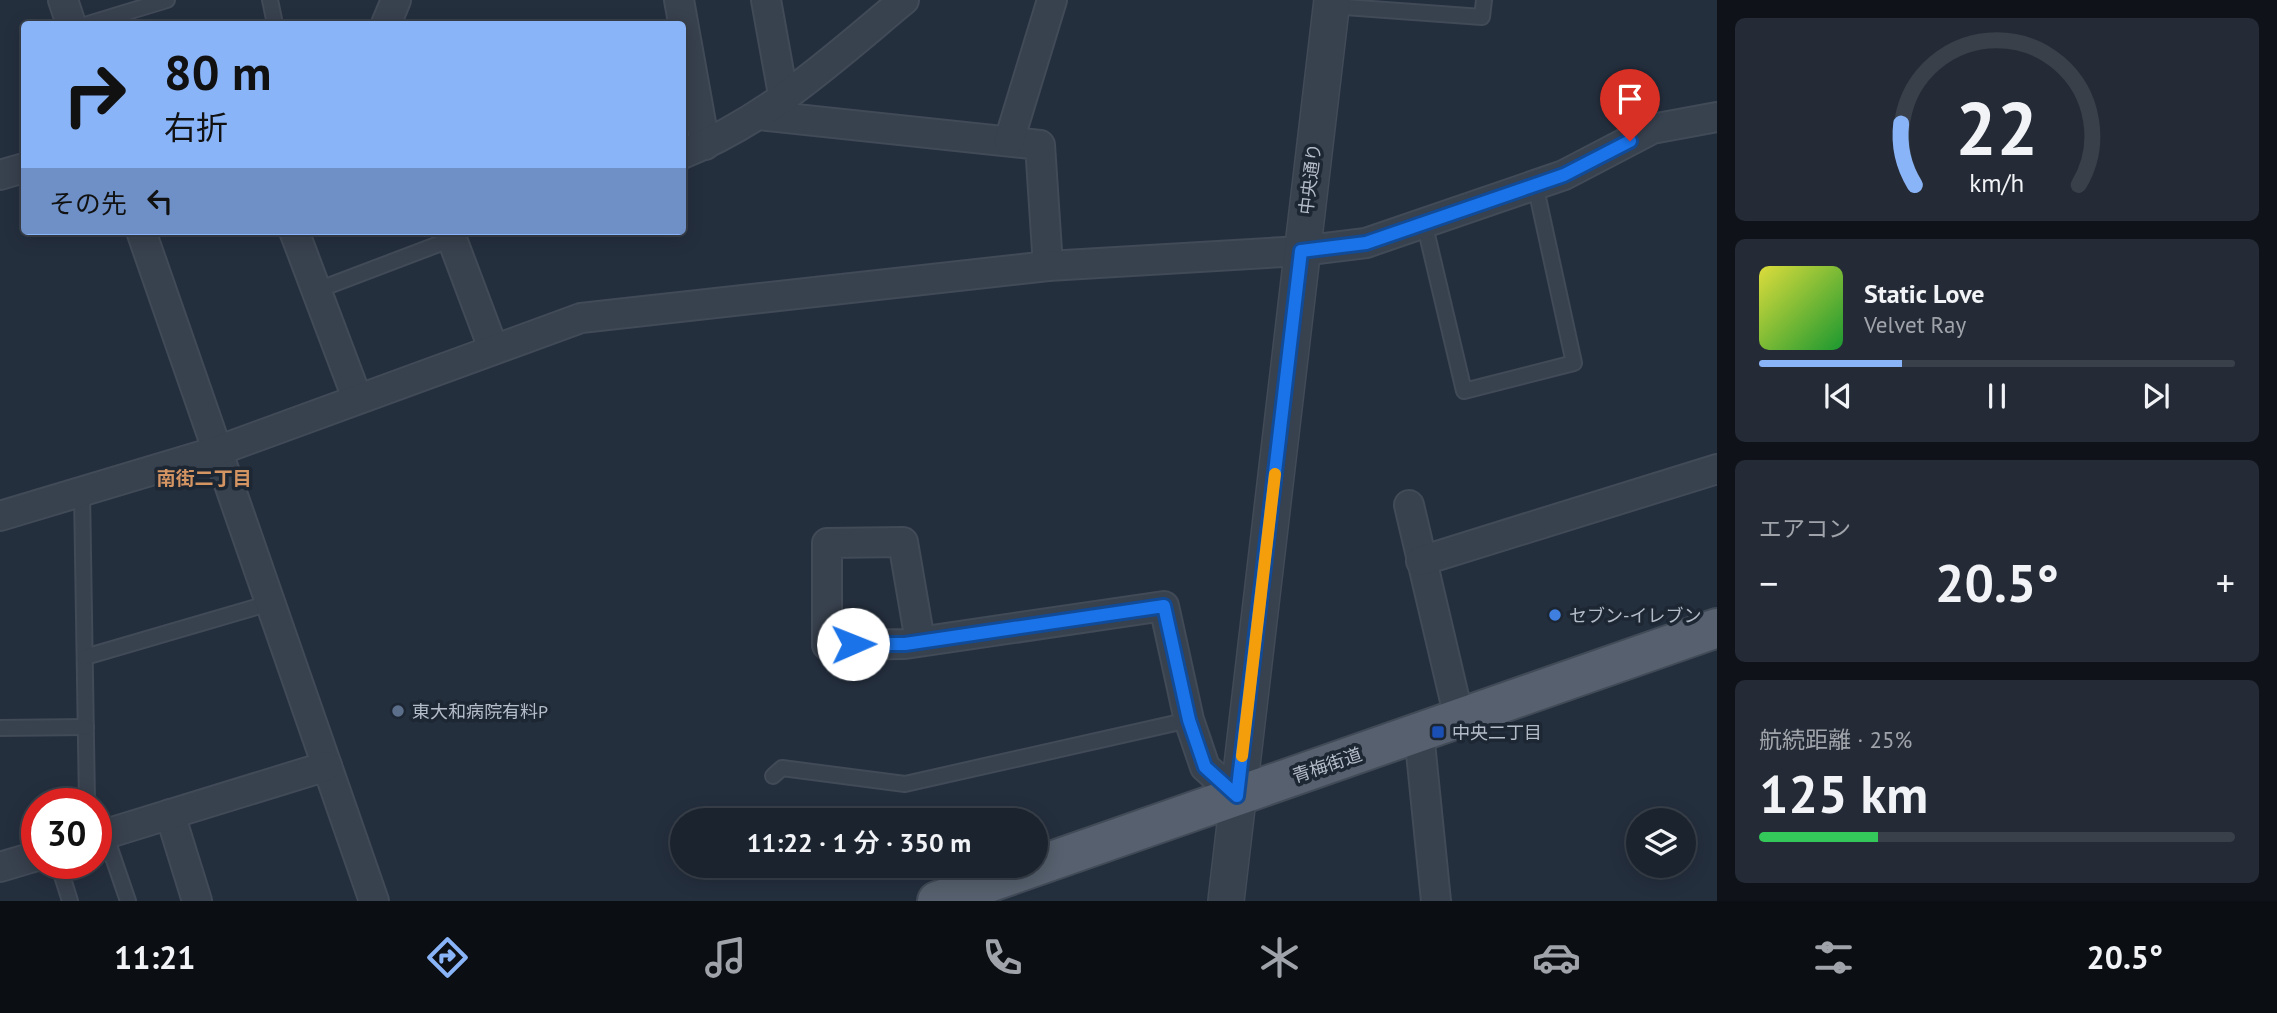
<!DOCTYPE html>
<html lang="ja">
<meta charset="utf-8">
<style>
body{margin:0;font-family:"PT Sans","Noto Sans JP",sans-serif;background:#242b36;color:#f1f3f6;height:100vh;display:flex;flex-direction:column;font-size:26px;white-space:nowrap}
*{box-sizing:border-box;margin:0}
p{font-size:23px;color:#a0a4aa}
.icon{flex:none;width:38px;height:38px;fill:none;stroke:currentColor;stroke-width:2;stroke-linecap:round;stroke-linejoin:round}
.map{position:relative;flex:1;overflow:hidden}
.details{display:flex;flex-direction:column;gap:18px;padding:18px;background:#0f1319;width:560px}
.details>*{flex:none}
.hud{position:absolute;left:21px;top:21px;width:665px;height:214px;border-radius:7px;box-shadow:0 4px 18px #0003,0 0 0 2px #39404a;background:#8ab4f8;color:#111;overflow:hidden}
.controls{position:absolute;left:1626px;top:808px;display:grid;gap:14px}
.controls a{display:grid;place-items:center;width:70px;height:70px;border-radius:50%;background:#1b232e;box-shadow:0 4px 18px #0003,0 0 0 2px #39404a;font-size:35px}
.speed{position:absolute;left:21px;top:788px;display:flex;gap:14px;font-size:35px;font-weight:700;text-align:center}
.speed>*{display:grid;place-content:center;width:91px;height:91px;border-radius:50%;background:#1b232e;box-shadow:0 4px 18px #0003,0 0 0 2px #39404a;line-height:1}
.speed .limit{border:10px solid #d22;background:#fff;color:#111}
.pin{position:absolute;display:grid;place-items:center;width:60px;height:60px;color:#fff;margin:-72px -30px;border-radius:50% 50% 50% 0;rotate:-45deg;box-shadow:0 0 7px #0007}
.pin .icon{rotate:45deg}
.me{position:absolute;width:77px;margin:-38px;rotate:89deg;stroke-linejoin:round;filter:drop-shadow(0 0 5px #0008)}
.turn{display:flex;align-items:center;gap:24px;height:147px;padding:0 28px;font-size:32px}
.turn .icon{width:91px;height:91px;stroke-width:2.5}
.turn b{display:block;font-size:49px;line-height:60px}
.then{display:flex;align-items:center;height:66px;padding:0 28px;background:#0003;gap:14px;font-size:26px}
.big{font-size:52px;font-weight:600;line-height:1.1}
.details .card{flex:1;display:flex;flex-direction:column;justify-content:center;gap:10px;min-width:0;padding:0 24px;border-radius:10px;background:#242b36}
.details .dial{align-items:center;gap:0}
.dial svg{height:182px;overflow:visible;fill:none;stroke:#39404a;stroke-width:7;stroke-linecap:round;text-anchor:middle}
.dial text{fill:#f1f3f6;stroke:none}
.song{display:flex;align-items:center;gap:21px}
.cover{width:84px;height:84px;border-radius:10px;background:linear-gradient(135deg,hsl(60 70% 55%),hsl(130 70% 35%))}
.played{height:7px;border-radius:4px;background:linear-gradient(90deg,#8ab4f8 30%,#39404a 30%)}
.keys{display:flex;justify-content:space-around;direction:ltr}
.heat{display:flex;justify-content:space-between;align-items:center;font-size:38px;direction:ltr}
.charge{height:10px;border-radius:5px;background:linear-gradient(90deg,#34c759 25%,#39404a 0)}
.trip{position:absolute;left:670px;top:808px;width:378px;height:70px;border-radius:35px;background:#1b232e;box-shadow:0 4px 18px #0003,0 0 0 2px #39404a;font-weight:600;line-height:70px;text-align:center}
.tabs{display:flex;height:112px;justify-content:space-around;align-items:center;background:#0b0e12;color:#a0a4aa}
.tabs .icon{width:49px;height:49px}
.tabs .active{color:#8ab4f8}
.tabs b{font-size:32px;color:#f1f3f6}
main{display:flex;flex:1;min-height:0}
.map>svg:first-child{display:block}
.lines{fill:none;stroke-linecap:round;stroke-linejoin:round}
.service-casing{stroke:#414a57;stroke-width:18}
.minor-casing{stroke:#414a57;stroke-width:32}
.tertiary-casing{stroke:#414a57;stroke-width:38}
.primary-casing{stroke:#414a57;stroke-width:42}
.service{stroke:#38414e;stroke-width:14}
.minor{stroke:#38414e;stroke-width:28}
.tertiary{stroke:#38414e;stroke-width:35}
.primary{stroke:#56606e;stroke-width:38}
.route-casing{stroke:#114b97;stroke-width:18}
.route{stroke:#1a73e8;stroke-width:12}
.slow{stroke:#f59e0b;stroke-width:12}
.shop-dot{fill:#3f7fe0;stroke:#1d2633;stroke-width:2.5}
.service-dot{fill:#5c6f8a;stroke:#1d2633;stroke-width:2.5}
.transit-dot{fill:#1a4fb4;stroke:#1d2633;stroke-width:2.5}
.labels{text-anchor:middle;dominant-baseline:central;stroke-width:7;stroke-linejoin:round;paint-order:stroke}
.street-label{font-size:18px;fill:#b4bcc9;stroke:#1d2633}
.poi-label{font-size:18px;fill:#b4bcc9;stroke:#1d2633;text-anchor:start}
.neighbourhood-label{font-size:19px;font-weight:bold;fill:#d59563;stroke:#1d2633}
</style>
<main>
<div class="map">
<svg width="1717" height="901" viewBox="0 0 1717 901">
<rect width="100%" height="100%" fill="#242f3e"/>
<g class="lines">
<g class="service-casing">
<g id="service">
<polyline points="270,0 275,24"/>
<polyline points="1331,6 1482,17 1484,0"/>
<polyline points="88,24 167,0"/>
<polyline points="1424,222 1464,391 1574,363 1535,184"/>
<polyline points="315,291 452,239"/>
<polyline points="82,492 87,803"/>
<polyline points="85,657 270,603"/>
<polyline points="0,728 86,727"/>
<polyline points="773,776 782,768 905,784 1189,720"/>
<polyline points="105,834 128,901"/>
<polyline points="58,863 70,901"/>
</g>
</g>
<g class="minor-casing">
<g id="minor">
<polyline points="63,0 71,24"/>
<polyline points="679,0 705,145"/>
<polyline points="766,0 784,100"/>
<polyline points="386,24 396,0"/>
<polyline points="759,115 1040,145 1048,266"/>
<polyline points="1009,141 1052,0"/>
<path d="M 682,154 C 768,120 834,58 904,0"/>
<polyline points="0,175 24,168"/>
<polyline points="141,231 374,901"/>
<polyline points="294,231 357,398"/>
<polyline points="449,231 493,348"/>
<polyline points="1409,505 1459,718"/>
<polyline points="0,516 217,451 581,318 1048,266 1301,251 1366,243 1564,175 1652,129 1717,117"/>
<polyline points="1421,561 1717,469"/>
<polyline points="920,641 903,542 827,543 827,645 905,644 1164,606 1189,720 1205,767 1237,796"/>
<polyline points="1419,733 1436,901"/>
<polyline points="170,814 197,901"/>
<polyline points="96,837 327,766"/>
<polyline points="0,867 37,856"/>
</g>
</g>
<g class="tertiary-casing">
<polyline id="tertiary" points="1226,901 1332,0"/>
</g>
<g class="primary-casing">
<polyline id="primary" points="937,901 1717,628"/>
</g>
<use href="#service" class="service"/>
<use href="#minor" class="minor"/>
<use href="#tertiary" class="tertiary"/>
<use href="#primary" class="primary"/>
</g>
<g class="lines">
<g class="route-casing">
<polyline id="route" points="853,644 905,644 1164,606 1189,720 1205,767 1237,796 1301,251 1366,243 1564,175 1630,141"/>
</g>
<use href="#route" class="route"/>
<polyline class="slow" points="1242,756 1275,474"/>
</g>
<circle class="shop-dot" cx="1555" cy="615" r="7"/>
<circle class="service-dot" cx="398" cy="711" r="7"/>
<rect class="transit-dot" x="1431" y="725" width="14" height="14" rx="3.5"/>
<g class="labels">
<g class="street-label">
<text transform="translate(1310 179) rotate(-83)">中央通り</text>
<text transform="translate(1327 765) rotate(-19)">青梅街道</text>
</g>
<g class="poi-label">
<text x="1569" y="615">セブン-イレブン</text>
<text x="412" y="711">東大和病院有料P</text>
<text x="1452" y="732">中央二丁目</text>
</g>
<g class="neighbourhood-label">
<text x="204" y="478">南街二丁目</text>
</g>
</g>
</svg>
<div class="controls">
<a><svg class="icon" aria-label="layers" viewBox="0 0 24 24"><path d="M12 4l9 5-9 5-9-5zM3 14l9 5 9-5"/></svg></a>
</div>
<div class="speed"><div class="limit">30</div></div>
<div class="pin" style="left:1630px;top:141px;background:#d93025"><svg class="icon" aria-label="arrive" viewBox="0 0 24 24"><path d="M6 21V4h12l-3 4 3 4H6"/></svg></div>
<svg class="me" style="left:853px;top:644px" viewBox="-20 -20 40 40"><circle r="19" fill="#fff"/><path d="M0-13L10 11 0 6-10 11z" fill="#1a73e8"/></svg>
<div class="trip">11:22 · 1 分 · 350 m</div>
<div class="hud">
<div class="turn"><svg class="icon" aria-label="right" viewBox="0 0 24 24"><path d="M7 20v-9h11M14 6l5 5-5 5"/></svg><div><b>80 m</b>右折</div></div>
<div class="then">その先<svg class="icon" aria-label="left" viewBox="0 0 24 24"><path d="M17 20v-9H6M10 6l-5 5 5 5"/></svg></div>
</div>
</div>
<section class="details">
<div class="card dial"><svg viewBox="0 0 100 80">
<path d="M14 69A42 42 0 1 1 86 69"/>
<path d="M14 69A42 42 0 0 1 8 42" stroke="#8ab4f8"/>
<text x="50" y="56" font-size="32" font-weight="700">22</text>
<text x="50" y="72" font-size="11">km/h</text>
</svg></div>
<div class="card">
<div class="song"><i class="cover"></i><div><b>Static Love</b><p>Velvet Ray</p></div></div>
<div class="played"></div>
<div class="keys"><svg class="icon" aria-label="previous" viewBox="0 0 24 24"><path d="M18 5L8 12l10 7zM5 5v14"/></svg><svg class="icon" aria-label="pause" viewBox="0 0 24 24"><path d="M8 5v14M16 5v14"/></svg><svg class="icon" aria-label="next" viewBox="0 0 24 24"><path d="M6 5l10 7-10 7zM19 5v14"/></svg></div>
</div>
<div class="card"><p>エアコン</p>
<div class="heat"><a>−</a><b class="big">20.5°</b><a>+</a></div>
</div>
<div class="card"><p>航続距離 · 25%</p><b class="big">125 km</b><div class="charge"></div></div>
</section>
</main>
<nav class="tabs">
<b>11:21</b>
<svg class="icon active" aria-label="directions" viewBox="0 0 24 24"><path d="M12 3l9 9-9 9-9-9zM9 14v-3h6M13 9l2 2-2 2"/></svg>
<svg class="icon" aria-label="music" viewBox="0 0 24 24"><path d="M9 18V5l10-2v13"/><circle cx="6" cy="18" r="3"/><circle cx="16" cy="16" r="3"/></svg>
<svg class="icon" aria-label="phone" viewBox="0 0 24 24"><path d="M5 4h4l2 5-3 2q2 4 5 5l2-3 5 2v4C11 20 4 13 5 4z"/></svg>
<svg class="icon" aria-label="climate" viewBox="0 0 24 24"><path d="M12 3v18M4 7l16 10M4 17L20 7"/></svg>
<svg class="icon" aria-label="car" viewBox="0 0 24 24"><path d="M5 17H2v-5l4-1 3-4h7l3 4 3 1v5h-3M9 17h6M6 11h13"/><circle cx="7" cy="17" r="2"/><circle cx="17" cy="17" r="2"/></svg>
<svg class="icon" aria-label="filters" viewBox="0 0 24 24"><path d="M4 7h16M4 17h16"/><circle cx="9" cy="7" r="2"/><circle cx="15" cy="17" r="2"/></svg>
<b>20.5°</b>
</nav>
